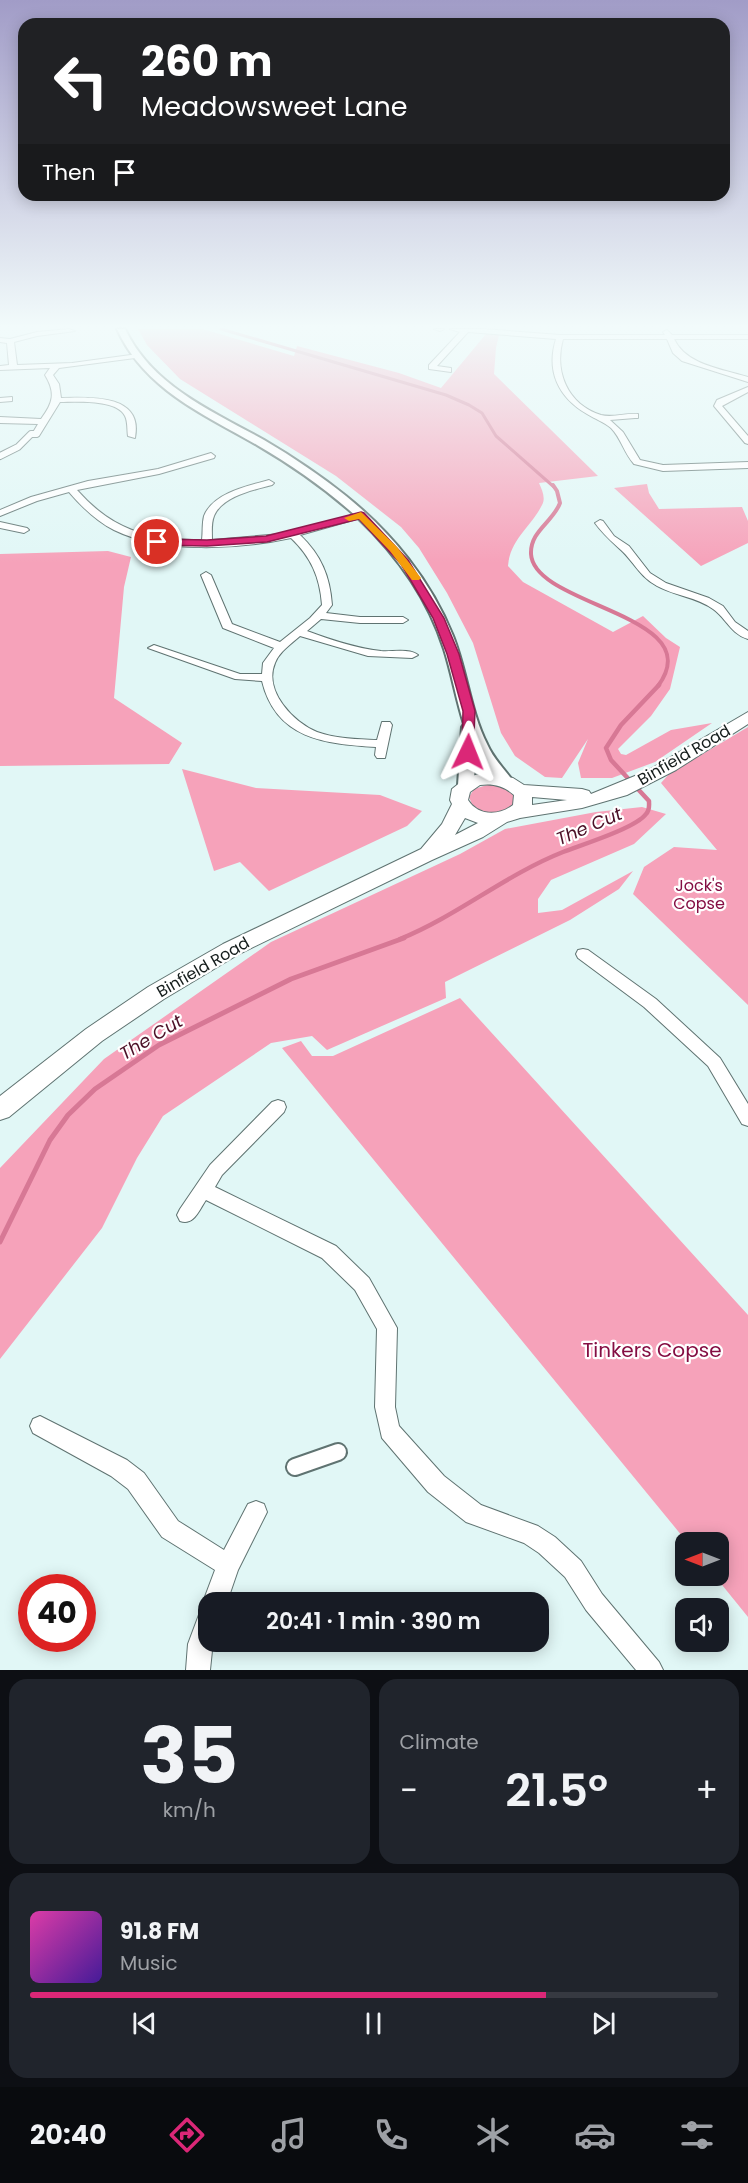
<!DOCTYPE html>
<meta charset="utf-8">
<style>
body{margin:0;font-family:Poppins,sans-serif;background:#20242c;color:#f1f3f6;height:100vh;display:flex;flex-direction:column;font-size:22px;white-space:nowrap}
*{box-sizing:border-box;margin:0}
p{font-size:20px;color:#9ea1a6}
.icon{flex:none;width:33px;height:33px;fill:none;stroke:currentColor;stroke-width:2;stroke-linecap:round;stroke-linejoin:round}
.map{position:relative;height:1670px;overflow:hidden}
.panel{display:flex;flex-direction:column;gap:9px;padding:9px;background:#0d0f14;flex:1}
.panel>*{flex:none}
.hud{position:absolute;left:18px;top:18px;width:712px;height:183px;border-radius:18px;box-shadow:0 3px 15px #0003;background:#202124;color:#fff;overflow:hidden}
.needle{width:39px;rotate:270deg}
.controls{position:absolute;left:675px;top:1532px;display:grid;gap:12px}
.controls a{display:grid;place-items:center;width:54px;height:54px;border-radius:12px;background:#171b24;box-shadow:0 3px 15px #0003;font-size:30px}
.speed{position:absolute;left:18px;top:1574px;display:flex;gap:12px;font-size:30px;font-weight:700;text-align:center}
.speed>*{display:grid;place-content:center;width:78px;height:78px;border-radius:50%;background:#171b24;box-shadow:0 3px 15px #0003;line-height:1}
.speed .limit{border:9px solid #d22;background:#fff;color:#111}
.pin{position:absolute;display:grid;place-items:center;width:51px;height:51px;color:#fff;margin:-26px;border:3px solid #fff;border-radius:50%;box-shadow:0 2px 6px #0007}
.me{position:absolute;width:66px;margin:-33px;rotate:2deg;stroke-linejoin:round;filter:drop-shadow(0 0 4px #0008)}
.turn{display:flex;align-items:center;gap:21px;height:126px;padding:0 24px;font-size:27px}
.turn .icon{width:78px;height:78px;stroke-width:2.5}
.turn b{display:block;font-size:42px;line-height:51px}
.then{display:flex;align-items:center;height:57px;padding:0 24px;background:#0003;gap:12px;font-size:22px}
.big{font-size:45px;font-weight:600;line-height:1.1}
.panel .widget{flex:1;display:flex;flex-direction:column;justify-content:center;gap:9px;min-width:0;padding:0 21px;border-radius:18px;background:#20242c}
.panel .dial{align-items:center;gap:0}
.dial b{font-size:78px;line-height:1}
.song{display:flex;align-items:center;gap:18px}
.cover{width:72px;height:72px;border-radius:9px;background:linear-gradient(135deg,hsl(320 70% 55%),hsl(260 70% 35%))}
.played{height:6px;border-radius:3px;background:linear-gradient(90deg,#db2777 75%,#363941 75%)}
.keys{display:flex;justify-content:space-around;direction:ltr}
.heat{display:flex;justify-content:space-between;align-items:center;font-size:33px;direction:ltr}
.panel .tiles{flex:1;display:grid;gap:9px;grid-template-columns:1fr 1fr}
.widget:last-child{grid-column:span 2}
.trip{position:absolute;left:198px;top:1592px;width:351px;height:60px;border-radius:18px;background:#171b24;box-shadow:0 3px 15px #0003;font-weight:600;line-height:60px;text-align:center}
.tab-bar{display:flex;height:96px;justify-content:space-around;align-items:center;background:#090b0e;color:#9ea1a6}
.tab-bar .icon{width:42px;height:42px}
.tab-bar .selected{color:#db2777}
.tab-bar b{font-size:27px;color:#f1f3f6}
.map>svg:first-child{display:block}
.green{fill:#f6a2ba}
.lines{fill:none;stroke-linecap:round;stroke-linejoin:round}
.stream-far3{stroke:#d77895;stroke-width:3}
.stream-far2{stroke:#d77895;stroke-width:4}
.stream-far1{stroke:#d77895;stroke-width:4.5}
.stream{stroke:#d77895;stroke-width:5}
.pedestrian-far1-casing{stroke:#5f7371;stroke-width:8}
.pedestrian-casing{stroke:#5f7371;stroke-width:20}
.minor-casing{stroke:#5f7371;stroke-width:2}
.tertiary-casing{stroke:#5f7371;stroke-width:4}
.secondary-casing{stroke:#5f7371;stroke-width:2}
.pedestrian-far1{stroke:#fff;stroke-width:6}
.pedestrian{stroke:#fff;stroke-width:16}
.minor{fill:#fff;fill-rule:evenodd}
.tertiary{fill:#fff;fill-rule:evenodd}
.secondary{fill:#fff;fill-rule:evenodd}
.route{fill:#db2777;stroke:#8e194d;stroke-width:1.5}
.slow{fill:#f59e0b}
.labels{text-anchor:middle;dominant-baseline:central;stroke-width:4.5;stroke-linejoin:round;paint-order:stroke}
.street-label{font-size:16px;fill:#141c1b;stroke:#fff}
.park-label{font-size:16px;fill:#840e43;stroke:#fff}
.water-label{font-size:18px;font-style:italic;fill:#4c1027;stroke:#fff}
.near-park-label{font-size:20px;fill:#840e43;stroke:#fff}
</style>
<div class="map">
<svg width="748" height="1670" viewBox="0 0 748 1670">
<rect width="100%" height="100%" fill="#e1f7f6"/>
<g class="green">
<path d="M 138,329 L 203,329 L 294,356 L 297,346 L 399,373 L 441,388 L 486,334 L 499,335 L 496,348 L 494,374 L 598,476 L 539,483 C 542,490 546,498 542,505 C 531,527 510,539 508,566 L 523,582 L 613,632 L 643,616 L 666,638 L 680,647 L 670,689 L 651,716 L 618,749 L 621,754 L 626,755 L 671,730 L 712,723 L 655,762 L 612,778 L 581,778 L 578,763 L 588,739 L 562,778 L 545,777 L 515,756 L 501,733 L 473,643 L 447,593 L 419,548 L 401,527 L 336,476 L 180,379 L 147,345 Z"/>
<polygon points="647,484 649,493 659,509 742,507 748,521 748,543 701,566 614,488"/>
<polygon points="108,551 131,557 124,587 114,698 182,743 169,764 0,766 0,554"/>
<polygon points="748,727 748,1005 633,894 644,867 674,847 717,850 661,783 669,774"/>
<polygon points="182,769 256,788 380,795 422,811 407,826 269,891 240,862 214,871"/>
<path d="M 487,785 C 501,785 511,788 517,801 L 507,812 L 484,813 L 473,807 L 469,797 L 474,789 Z"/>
<polygon points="642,807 666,814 634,844 551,880 538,899 538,913 562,910 633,871 619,889 570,920 445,982 446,998 327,1050 312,1036 271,1043 163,1116 137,1158 102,1228 0,1359 0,1168 104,1059 271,942 460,854 505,829 596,812"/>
<polygon points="460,998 748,1315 748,1617 714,1575 718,1575 718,1542 687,1542 282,1048 301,1041 312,1056 333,1056"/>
</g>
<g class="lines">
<polyline class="stream-far3" points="221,329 446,395 469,405 482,413 496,436 554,487"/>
<path class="stream-far2" d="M 553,485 L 557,491 L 560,503 C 553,522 530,531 531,554 C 534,607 711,614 658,686"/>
<path class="stream-far1" d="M 400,939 C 457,916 505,875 563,852 C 581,845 636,828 646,814 C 650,810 649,806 649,801 L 611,760 L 606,748 L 621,725 L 659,685"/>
<polyline class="stream" points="0,1242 50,1140 68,1115 95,1089 159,1045 291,979 404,938"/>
<g class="pedestrian-far1-casing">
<polyline id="pedestrian-far1" points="0,456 18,447 31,434 36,434"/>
</g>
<g class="pedestrian-casing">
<polyline id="pedestrian" points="295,1467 338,1452"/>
</g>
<g class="minor-casing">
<g id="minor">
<path d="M 69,329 L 75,331 L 37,336 L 14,342 L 17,365 L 72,363 L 138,354 L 139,356 L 135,358 L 59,368 L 53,375 L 59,384 L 61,398 C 90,397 144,394 135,438 L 128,436 C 127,430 128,422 125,416 C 117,399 76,402 60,402 L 39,436 L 36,437 L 32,434 L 38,424 L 0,423 L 0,417 L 41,419 C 53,403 56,393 45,375 L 50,368 L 0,370 L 0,366 L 9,365 L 7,343 L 0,342 L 0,338 L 10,339 L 37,332 Z"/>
<polygon points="434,329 444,329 440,331"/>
<path d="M 450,329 L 483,329 L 560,335 L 665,335 L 663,332 L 667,330 L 672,335 L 748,335 L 748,339 L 674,339 C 686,365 722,369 748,377 L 748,382 L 682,361 L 673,353 L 667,339 L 563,339 C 554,371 567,404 601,415 C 612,418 626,413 638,414 L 638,418 L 635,418 L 610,420 L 623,432 L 640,460 L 663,465 L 748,462 L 748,468 L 663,471 L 634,464 C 624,453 621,438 611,428 C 604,422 595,419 587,414 C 558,397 546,371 556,339 L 468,332 L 437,366 L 451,368 L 451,372 L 429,369 L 429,365 L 460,332 Z"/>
<polygon points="748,387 748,392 722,406 748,436 748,444 745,443 714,406 717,400"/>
<polygon points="12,397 12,401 0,402 0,398"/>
<path d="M 211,453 L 215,456 L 214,458 L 159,474 L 77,490 C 113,531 149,540 202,540 C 203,532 202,524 204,516 C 213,493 247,486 269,480 L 274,483 L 272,485 C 254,490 222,496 214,516 C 211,523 212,532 212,540 L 281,534 L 364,513 L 364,517 L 300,535 C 321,555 330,576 332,605 L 326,613 L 360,617 L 403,617 L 408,620 L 403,623 L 360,623 L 321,619 L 307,631 C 331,640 355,648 381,651 C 392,652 409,648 418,655 L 412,658 L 368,656 L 300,636 C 291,644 279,652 275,663 C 263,691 294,723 317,732 C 336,739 358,739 377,740 L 382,722 L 390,722 L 392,725 L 385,758 L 377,758 L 375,755 L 376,747 C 325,744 276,739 262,681 L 235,679 L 148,648 L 154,645 L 240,674 L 262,674 L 263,663 L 274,648 L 223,628 L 201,575 L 206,572 L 211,575 L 232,624 L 280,642 L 310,618 L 322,605 C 320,577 311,557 291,538 C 240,549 162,554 114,530 C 96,521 82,507 69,492 L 37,501 L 0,516 L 0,510 L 31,497 L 88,481 L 158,469 Z"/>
<path d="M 600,520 L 603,521 L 614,536 L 629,546 L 650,573 L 666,583 L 709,598 L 723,606 L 735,622 L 748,631 L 748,639 C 731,634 726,618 713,609 C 697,597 675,596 657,586 C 640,577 634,562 621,550 C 611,541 603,534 595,523 Z"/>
<polygon points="0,522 27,528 29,530 24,533 0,528"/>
<polygon points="583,949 588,950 656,999 720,1058 748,1104 748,1126 742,1124 708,1066 644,1007 578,958 576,954 578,950"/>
<path d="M 278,1100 L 284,1102 L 286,1107 L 284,1112 L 222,1175 L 215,1187 L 336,1246 L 369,1278 L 397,1328 L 395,1407 L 399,1426 L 444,1476 L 481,1505 L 538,1526 L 555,1537 L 581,1561 L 602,1594 L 659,1662 L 663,1670 L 636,1670 L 586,1610 L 565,1577 L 539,1553 L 524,1543 L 466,1522 L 428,1492 L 382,1438 L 375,1407 L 377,1329 L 355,1290 L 322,1258 L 206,1200 C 199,1210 194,1226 180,1221 L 177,1215 L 180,1209 L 210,1165 L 272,1102 Z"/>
<polygon points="40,1416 127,1460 144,1473 178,1521 224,1550 248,1504 256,1501 264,1504 267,1512 238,1570 227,1602 208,1602 208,1641 213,1641 210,1670 186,1670 188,1644 200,1612 206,1609 203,1602 215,1570 162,1537 128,1489 111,1476 33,1433 30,1426 33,1419"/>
</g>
</g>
<g class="tertiary-casing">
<path id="tertiary" d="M 117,329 L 125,329 C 152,386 212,411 264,440 C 293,457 321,476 346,496 C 392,533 431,581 453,636 C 467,671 470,710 487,744 C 493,758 504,769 513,781 L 511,784 L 499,784 L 475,751 L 474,785 L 466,790 L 458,785 L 462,727 L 464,724 C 456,699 452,674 444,649 C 428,598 395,553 357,517 C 327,490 293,466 257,445 C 203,414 144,389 117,329 Z"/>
</g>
<g class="secondary-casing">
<path id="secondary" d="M 748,712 L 748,724 L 676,770 L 627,795 L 582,808 L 520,818 L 507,822 L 483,837 L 432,860 L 239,954 L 164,999 L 102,1041 L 9,1117 L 0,1120 L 0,1096 L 86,1029 L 148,987 L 223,944 L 421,849 L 442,824 L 452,804 L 450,800 L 452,789 L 467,777 L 484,773 L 513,778 L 524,785 L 582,789 L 589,791 L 591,794 L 647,771 ZM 480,785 C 493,783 504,786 514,795 L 513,805 C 499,816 478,816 468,800 L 470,792 ZM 532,797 L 567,800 L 532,805 ZM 465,818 L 478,823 L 455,835 Z"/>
</g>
<use href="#pedestrian-far1" class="pedestrian-far1"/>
<use href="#pedestrian" class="pedestrian"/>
<use href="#minor" class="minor"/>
<use href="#tertiary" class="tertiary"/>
<use href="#secondary" class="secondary"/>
</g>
<linearGradient id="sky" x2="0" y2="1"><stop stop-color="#a19cc7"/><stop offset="0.58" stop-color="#f2fbfb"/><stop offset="1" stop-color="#f2fbfb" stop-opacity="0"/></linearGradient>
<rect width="748" height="563" fill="url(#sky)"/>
<polygon class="route" points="361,512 364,513 408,560 444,618 459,654 475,711 473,754 468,756 462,752 463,711 447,654 433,618 401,564 359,519 267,542 207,546 157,545 152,542 157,539 207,540 266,536"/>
<polygon class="slow" points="361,512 397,547 421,578 419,580 412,580 390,551 359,519 349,521 344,518"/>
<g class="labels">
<g class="street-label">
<text transform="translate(684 755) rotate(-30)">Binfield Road</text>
<text transform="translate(203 967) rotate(-30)">Binfield Road</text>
</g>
<g class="park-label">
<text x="699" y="885">Jock's<tspan x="699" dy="18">Copse</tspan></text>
</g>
<g class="water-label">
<text transform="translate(589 826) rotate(-23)">The Cut</text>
<text transform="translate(151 1037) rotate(-31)">The Cut</text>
</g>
<g class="near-park-label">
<text x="652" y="1350">Tinkers Copse</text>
</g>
</g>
</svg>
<div class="controls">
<a><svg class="needle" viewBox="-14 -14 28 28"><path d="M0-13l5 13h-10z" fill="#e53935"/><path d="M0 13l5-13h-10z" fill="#9ea1a6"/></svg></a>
<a><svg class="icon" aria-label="sound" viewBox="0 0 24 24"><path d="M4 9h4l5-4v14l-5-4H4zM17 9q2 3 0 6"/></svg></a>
</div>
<div class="speed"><div class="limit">40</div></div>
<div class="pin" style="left:157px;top:542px;background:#d93025"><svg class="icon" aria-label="arrive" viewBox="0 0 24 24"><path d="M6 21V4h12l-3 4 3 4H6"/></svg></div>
<svg class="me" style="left:468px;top:752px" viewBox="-20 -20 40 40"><path d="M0-17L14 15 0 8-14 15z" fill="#db2777" stroke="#fff" stroke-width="4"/></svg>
<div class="trip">20:41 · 1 min · 390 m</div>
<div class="hud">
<div class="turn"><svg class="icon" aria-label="left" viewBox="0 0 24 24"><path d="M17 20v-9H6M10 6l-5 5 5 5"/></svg><div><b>260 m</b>Meadowsweet Lane</div></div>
<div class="then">Then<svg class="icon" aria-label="arrive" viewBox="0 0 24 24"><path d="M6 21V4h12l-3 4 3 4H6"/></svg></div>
</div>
</div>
<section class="panel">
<div class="tiles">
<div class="widget dial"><b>35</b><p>km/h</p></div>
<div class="widget"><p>Climate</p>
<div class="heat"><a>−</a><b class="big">21.5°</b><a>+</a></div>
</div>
<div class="widget">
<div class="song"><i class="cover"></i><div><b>91.8 FM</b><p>Music</p></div></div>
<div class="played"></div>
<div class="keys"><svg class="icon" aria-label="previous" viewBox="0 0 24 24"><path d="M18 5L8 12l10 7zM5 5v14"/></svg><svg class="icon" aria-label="pause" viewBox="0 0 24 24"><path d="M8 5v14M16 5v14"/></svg><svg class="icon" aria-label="next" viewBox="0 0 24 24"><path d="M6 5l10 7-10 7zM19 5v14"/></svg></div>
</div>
</div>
</section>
<nav class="tab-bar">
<b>20:40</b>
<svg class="icon selected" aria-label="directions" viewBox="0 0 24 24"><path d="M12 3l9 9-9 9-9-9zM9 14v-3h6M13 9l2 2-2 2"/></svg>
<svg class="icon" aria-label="music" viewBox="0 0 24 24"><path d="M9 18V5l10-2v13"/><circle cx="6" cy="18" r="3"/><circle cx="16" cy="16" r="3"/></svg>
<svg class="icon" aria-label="phone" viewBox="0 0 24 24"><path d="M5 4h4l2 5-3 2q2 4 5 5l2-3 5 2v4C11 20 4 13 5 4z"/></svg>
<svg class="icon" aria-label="climate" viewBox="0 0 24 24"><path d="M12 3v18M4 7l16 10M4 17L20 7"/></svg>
<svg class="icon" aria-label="car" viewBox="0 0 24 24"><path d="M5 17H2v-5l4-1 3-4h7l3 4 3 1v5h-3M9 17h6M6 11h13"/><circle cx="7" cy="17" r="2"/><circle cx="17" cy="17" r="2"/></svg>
<svg class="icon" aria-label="filters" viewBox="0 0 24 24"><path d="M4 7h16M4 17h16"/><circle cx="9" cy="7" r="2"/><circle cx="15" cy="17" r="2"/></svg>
</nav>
